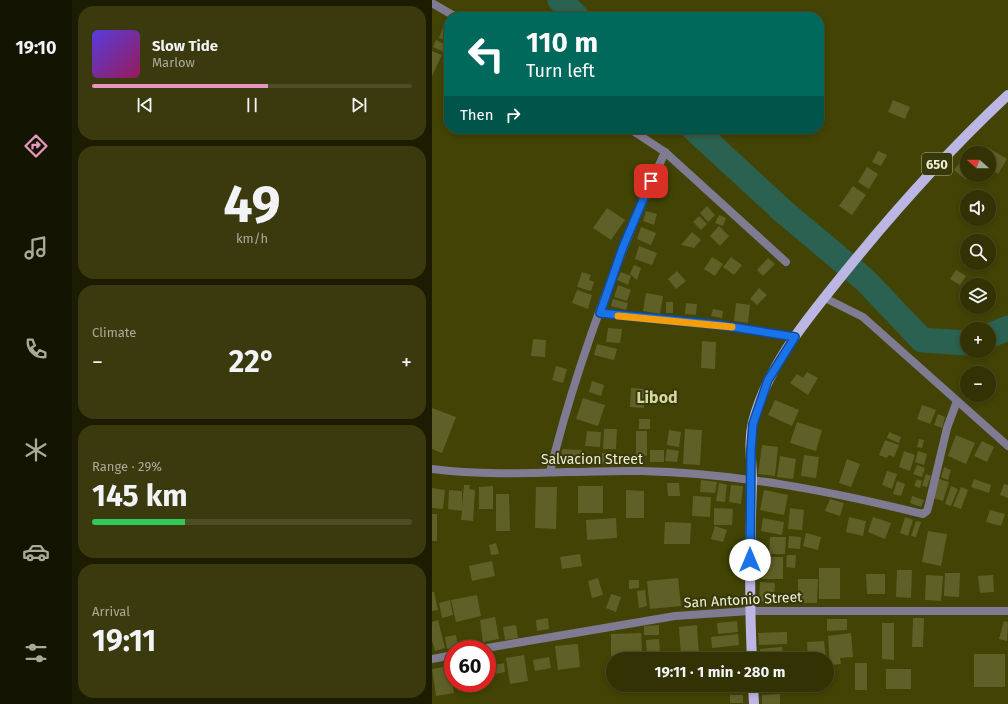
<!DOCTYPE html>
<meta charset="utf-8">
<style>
body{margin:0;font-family:"Fira Sans",sans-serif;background:#3a3a0e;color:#f1f3f6;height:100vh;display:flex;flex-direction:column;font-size:15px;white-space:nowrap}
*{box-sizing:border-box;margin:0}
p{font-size:13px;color:#a8aa9a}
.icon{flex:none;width:22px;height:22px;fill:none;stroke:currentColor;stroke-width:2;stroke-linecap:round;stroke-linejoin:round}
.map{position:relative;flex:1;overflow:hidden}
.panel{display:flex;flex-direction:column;gap:6px;padding:6px;background:#1c1c02;width:360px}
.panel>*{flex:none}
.top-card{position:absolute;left:12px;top:12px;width:380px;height:122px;border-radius:16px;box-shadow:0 2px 6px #0003,0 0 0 1px #4d4d26;background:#00695c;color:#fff;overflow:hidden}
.needle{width:26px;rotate:291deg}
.tools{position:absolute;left:528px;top:146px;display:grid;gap:8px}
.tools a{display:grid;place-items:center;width:36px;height:36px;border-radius:50%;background:#323204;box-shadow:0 2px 6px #0003,0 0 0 1px #4d4d26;font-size:20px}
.speed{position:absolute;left:12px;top:640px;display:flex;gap:8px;font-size:20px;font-weight:700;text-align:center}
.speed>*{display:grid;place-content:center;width:52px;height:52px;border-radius:50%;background:#323204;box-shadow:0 2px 6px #0003,0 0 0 1px #4d4d26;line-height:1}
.speed .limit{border:6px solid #d22;background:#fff;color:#111}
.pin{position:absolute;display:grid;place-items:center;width:34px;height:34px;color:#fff;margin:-17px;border-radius:8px;box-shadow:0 2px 6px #0006}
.me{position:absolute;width:44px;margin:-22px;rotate:0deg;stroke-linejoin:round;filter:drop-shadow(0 0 3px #0008)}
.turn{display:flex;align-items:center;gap:14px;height:84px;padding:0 16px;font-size:18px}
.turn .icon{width:52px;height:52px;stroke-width:2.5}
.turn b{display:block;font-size:28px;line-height:34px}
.then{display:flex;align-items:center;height:38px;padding:0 16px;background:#0003;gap:8px;font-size:15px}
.big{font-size:30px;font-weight:700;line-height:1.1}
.panel .widget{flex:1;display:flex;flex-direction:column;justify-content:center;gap:6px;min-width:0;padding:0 14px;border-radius:16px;background:#3a3a0e}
.panel .dial{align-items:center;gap:0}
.dial b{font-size:52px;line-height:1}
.song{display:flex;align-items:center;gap:12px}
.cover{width:48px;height:48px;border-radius:6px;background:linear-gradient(135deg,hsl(250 70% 55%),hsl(330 70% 35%))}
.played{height:4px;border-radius:2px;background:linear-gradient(90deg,#e797bd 55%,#4d4d26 55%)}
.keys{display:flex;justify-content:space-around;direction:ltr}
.heat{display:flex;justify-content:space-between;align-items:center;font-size:22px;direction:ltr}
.charge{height:6px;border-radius:3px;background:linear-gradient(90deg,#34c759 29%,#4d4d26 0)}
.trip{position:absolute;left:174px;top:652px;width:228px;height:40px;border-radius:20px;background:#323204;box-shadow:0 2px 6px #0003,0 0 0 1px #4d4d26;font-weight:700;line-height:40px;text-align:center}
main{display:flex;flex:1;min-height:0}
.tab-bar{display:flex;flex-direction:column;width:72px;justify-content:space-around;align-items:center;background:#141402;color:#a8aa9a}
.tab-bar .icon{width:28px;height:28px}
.tab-bar .active{color:#e797bd}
.tab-bar b{font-size:18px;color:#f1f3f6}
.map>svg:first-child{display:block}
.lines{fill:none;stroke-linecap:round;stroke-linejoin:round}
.river{stroke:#2a6150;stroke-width:25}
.building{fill:#5e6028}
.minor{stroke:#7e7b93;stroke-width:8}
.primary{stroke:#bcb6e4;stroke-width:10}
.route-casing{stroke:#114b97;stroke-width:10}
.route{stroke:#1a73e8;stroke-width:7}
.slow{stroke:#f59e0b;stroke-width:7}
.labels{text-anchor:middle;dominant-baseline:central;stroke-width:4;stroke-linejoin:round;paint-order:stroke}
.shield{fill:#37380c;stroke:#b6b997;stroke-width:1}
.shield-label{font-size:13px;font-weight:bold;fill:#edf0d2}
.street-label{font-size:14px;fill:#edf0d2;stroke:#37380c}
.quarter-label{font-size:16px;font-weight:bold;fill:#d5d99d;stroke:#37380c}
</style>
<main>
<nav class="tab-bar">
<b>19:10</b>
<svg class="icon active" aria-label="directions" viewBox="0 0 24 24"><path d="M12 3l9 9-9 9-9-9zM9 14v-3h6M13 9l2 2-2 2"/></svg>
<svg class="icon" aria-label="music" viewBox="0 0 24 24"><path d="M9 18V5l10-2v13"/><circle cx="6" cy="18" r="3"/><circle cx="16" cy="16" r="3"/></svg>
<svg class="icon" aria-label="phone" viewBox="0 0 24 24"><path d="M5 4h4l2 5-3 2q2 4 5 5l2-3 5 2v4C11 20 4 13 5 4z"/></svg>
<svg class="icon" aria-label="climate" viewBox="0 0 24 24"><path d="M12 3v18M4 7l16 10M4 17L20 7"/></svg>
<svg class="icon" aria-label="car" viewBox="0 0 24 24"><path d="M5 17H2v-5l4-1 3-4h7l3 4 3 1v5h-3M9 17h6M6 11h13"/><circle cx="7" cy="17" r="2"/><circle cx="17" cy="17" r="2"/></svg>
<svg class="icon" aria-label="filters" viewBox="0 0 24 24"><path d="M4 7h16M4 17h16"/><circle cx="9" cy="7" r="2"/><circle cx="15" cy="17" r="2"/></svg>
</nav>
<section class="panel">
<div class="widget">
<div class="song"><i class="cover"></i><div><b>Slow Tide</b><p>Marlow</p></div></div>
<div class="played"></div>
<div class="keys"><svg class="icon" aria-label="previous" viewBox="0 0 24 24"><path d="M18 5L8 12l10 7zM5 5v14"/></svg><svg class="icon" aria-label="pause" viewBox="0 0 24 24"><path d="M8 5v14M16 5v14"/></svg><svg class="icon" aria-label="next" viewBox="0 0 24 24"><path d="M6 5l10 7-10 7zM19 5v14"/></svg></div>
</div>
<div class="widget dial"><b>49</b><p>km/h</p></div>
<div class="widget"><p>Climate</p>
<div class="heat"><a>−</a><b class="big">22°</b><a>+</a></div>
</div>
<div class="widget"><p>Range · 29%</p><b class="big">145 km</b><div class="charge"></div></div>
<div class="widget"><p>Arrival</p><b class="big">19:11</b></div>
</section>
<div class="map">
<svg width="576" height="704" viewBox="0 0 576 704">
<rect width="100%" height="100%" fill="#424305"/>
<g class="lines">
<g class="river">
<polyline points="128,0 145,17"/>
<polyline points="262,129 352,212 433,280 490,340 535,343"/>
<polyline points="557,336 576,328"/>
</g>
</g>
<g class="building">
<polygon points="11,27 17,29 17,42 7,38"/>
<polygon points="4,40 17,46 14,53 1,47"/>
<polygon points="0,51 10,55 0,76"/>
<polygon points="461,100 478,107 473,119 456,112"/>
<polygon points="555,147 575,159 566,174 557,169 557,153 551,153"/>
<polygon points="446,151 455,155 449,166 440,162"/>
<polygon points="528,162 535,167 535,175 538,175 534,180 522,170"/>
<polygon points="435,167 446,174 437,189 426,182"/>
<polygon points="421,186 434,195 420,215 407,206"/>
<polygon points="275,206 283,215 276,222 268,213"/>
<polygon points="175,208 193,220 179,240 161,228"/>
<polygon points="214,211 225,214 222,225 211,221"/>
<polygon points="287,215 294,218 291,226 283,223"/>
<polygon points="267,216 275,224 269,230 261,222"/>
<polygon points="287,226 297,236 288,246 278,236"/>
<polygon points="209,227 224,233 219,245 205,239"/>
<polygon points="260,232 269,240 262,248 249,245"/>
<polygon points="547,237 561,241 557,252 557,241 545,241"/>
<polygon points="207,246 225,253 220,265 203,259"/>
<polygon points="280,257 291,264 283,276 272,269"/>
<polygon points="299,257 310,265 302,275 291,267"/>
<polygon points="336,258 343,264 331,276 325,270"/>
<polygon points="202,265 209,268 205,280 198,274"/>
<polygon points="524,270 534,276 528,285 518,279"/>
<polygon points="245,271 254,281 244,289 236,279"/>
<polygon points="150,272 159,275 157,280 162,282 159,291 145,287"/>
<polygon points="189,272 199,276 196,285 185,280"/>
<polygon points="186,285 199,290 195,301 182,297"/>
<polygon points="327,288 335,295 325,305 318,299"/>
<polygon points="145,290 160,295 156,309 140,303"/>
<polygon points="214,293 231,296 228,314 211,311"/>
<polygon points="181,299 196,303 194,310 179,306"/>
<rect x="234" y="302" width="7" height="11"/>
<polygon points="254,303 265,304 264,315 253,314"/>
<polygon points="304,303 318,305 316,323 302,321"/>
<polygon points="281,309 291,311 290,318 279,316"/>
<polygon points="176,328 190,329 188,343 174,342"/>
<polygon points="101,339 114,340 113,357 99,356"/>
<polygon points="270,341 284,342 283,369 269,368"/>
<polygon points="165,344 185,349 182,360 162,355"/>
<polygon points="124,366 135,369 131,383 120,380"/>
<polygon points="375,372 386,378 376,395 358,383 365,374 371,378"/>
<polygon points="160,381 172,385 169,396 157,392"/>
<polygon points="199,388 214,389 212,408 198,407"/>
<polygon points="151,398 173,405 166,426 144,419"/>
<polygon points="343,400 367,410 360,426 336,415"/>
<polygon points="490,405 504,410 498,424 485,419"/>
<polygon points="0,408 24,417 10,453 0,449"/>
<polygon points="506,414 513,417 510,428 502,425"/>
<rect x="207" y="419" width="11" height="10"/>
<polygon points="365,422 390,430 384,451 358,443"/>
<polygon points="172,429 185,429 184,449 171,449"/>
<polygon points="253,429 270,430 268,465 251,464"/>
<polygon points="237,430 249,432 247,447 235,445"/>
<polygon points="155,431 169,432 168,447 153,446"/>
<polygon points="204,431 215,431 215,456 204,455"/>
<polygon points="457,432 469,437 467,443 455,438"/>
<polygon points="524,435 543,443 534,464 516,456"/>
<polygon points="487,439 492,440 490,448 485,447"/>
<polygon points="453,440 467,445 462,457 457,455 455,458 447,455"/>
<polygon points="550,441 562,447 555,462 542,456"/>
<polygon points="330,445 346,447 343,476 326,474"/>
<polygon points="130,449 150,450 149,464 129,462"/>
<polygon points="235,449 247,451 245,462 233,461"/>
<rect x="218" y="450" width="14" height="12"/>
<polygon points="472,451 483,455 478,471 467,467"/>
<polygon points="486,451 495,454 492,465 483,462"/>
<polygon points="170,453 184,453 184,463 170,464"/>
<polygon points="372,455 387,457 384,478 369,476"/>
<polygon points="348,456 364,459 361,479 345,477"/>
<polygon points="415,459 428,464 419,487 407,483"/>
<polygon points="485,465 493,468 490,477 481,474"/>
<polygon points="512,467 519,470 516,480 509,477"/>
<polygon points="455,471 465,474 460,489 450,485"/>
<polygon points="494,474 499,476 495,487 490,486"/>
<polygon points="485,479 490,481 488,488 482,486"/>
<polygon points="507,479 517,482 511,501 501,498"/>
<polygon points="542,479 559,485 557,493 539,487"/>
<polygon points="269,480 285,482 283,493 268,492"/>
<polygon points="465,481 473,484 469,496 461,494"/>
<polygon points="235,483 247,483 248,496 236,496"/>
<polygon points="287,483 295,485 293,502 284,501"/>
<polygon points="572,484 576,485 576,498 568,495"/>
<polygon points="32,485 38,485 37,489 43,490 41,521 29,520 30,511 16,509 17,490 30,491 30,507"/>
<polygon points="299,485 311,486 309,504 297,502"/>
<polygon points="61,486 61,509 47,509 47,487"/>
<rect x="146" y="486" width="25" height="27"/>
<polygon points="519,486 526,489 519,506 513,504"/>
<polygon points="104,487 125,487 124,529 103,528"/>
<polygon points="529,487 536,490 529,509 521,506"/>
<polygon points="0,488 13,490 11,509 0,508"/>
<polygon points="194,490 212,491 212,518 194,518"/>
<polygon points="332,490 356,495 352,515 328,510"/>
<polygon points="64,494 77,494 78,531 64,531"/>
<polygon points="261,496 279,497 278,517 260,516"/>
<polygon points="480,496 492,500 489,507 478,503"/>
<polygon points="398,499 412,503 408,516 393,511"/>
<polygon points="282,508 301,509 300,525 282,525"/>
<polygon points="358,508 372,510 370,530 356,529"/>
<polygon points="558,510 573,514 569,526 554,522"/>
<rect x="0" y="514" width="5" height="27"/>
<polygon points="417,517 434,521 431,536 414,532"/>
<polygon points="441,517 459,523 453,539 436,532"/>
<polygon points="473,517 481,520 476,536 468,533"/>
<polygon points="184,518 185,538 155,540 154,520"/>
<polygon points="331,518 352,522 350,535 329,531"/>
<polygon points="484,521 489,522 484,537 479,536"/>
<polygon points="233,522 259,523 258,544 232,544"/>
<polygon points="283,526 295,530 291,542 279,539"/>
<polygon points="496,531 515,534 509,566 490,562"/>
<polygon points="374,533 389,537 386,550 371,546"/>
<polygon points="357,536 369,537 368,549 356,548"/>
<polygon points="338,537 354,537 353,554 337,554"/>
<polygon points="64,543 67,554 59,555 57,545"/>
<polygon points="148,554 150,566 130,569 128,557"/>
<polygon points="355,555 364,555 363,568 354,567"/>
<polygon points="329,557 351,557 351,579 330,579"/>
<polygon points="60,561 63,576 40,581 37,566"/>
<rect x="387" y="568" width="21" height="31"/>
<polygon points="465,570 480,570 479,598 464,597"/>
<polygon points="513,573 528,573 527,597 512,596"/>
<polygon points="434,574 453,574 453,594 435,594"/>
<polygon points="494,575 511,576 509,601 493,600"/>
<polygon points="561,575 562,592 548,593 546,576"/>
<polygon points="166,578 171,595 160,598 156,581"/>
<polygon points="246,578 249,606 218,609 215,581"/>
<polygon points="366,579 386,579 385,603 366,603"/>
<polygon points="197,580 207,580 207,588 197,589"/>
<polygon points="328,582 343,583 342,602 327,602"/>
<polygon points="213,590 215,606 207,608 205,591"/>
<polygon points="0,592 2,592 6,610 0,611"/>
<polygon points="179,594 189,597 184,612 174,608"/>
<polygon points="45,595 49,616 24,622 19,600"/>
<polygon points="18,600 21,615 10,618 7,603"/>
<polygon points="63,617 67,639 51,642 48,620"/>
<polygon points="116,618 117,629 105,631 104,620"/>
<polygon points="481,618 492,618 491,647 480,647"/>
<polygon points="395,619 415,619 415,630 395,631"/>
<polygon points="6,620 13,648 3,651 0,640 0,622"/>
<polygon points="305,621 306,632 286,634 285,623"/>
<polygon points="572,621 576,622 575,641 567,639"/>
<polygon points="450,623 462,623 462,660 450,659"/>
<polygon points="84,625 86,638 73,640 71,627"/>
<polygon points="227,625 227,635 212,635 212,626"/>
<polygon points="265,625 267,656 249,657 247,627"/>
<polygon points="355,632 355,644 327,645 326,633"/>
<polygon points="209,633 210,654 179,656 179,634"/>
<polygon points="419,633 421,657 408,658 409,664 398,665 396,636"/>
<polygon points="306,634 307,645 280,648 279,637"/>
<polygon points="24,635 26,647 15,649 13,637"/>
<polygon points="227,639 228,652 215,653 214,640"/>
<polygon points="392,641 394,659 376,659 375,642"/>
<polygon points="146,644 148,667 126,670 123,646"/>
<polygon points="350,647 351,657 329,659 328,649"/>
<rect x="542" y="654" width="31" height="33"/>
<polygon points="92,655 96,681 78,684 74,658"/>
<polygon points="117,657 119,668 103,671 101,660"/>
<polygon points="72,663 73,672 64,674 62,665"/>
<rect x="423" y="663" width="12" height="27"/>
<polygon points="17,666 22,693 4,696 0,669"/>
<rect x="454" y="669" width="25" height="20"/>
<polygon points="332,685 354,685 354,688 332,689"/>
<polygon points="348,694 348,704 330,704 330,695"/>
<rect x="298" y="695" width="13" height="8"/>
</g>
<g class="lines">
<g class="minor">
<polyline points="0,3 24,17"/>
<polyline points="198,129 233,152 354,262"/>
<polyline points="393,298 431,317 576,446"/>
<polyline points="167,313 288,325 363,337"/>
<path d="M 0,469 C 68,478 140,470 209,471 C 305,473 398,491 491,514 L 495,511 L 497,504 L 515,428 L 525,401"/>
<path d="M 118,472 C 145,362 186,255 233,152"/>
<polyline points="49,649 243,616 318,611 576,611"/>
<polyline points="0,659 21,655"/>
</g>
<g class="primary">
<path d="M 320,659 C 317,600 318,541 320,481 C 320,462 316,442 321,422 C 336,364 376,318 413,272 C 464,209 517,150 576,95"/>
<polyline points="321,685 322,704"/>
</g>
</g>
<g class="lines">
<g class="route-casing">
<polyline id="route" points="219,181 191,247 168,313 288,325 363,337 336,380 321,424 319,450 318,560"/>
</g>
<use href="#route" class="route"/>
<polyline class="slow" points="186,316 300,327"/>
</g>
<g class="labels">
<rect class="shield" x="490" y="153" width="30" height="22" rx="3"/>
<g class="shield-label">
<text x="505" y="164">650</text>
</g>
<g class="street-label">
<text x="160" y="459">Salvacion Street</text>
<text transform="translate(311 600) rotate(-3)">San Antonio Street</text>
</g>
<g class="quarter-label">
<text x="225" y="397">Libod</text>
</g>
</g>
</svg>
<div class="tools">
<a><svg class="needle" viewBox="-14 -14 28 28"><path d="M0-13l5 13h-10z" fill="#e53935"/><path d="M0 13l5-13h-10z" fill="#a8aa9a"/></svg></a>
<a><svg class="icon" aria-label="sound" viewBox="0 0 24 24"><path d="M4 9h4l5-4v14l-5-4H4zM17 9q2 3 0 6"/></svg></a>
<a><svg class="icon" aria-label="search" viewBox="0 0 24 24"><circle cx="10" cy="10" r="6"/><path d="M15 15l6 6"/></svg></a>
<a><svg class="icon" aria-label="layers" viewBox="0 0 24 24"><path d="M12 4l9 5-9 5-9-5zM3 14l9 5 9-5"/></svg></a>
<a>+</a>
<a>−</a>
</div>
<div class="speed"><div class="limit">60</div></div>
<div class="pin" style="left:219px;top:181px;background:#d93025"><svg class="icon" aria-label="arrive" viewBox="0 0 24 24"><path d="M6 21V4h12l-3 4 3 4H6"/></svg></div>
<svg class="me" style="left:318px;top:560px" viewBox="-20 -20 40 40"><circle r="19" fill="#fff"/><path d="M0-13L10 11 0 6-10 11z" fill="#1a73e8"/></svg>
<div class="trip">19:11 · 1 min · 280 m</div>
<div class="top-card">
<div class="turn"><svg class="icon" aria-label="left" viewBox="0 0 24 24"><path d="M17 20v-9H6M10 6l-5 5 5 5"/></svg><div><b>110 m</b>Turn left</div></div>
<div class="then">Then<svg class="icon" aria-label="right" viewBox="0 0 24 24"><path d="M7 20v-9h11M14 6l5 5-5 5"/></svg></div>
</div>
</div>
</main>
